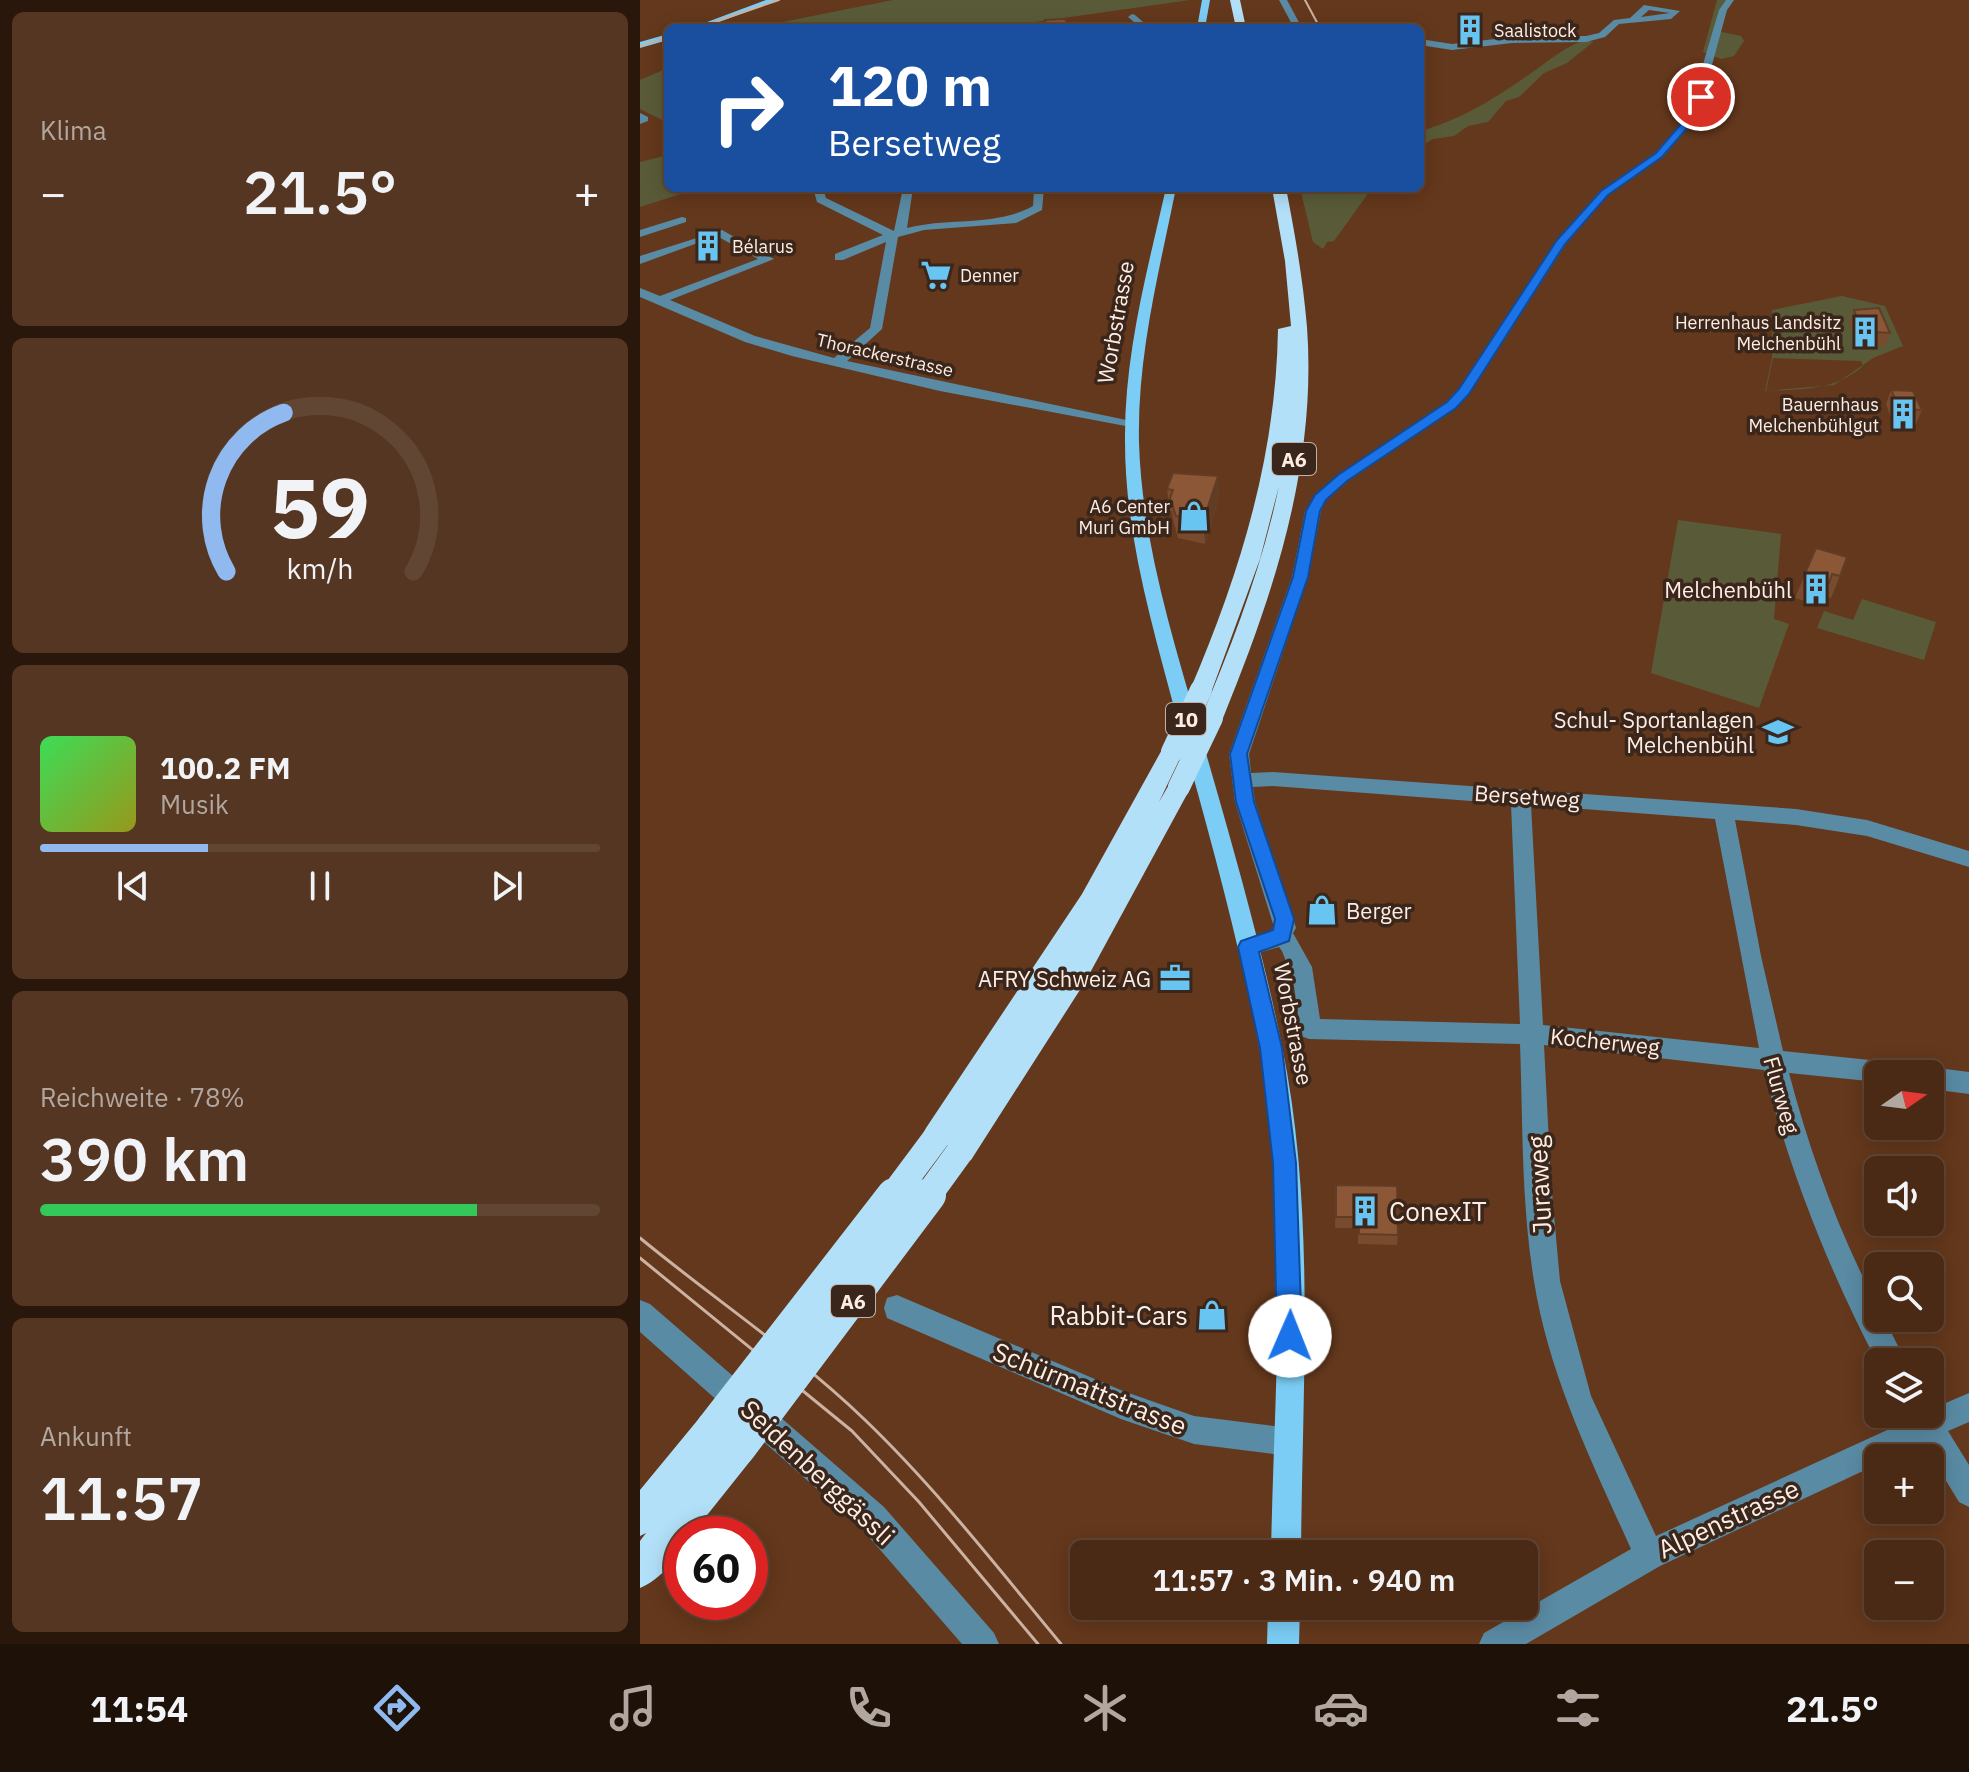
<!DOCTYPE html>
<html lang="de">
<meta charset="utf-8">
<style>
body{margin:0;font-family:"IBM Plex Sans",sans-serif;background:#553622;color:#f1f3f6;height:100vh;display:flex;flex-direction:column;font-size:30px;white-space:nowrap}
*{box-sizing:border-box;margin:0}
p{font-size:26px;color:#b2a7a0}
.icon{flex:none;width:44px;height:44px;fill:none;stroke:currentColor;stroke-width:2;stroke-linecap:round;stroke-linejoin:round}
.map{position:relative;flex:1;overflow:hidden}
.sheet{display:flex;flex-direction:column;gap:12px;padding:12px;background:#29170c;width:640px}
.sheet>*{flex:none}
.hud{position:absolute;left:24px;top:24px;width:760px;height:168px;border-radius:12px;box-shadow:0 4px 20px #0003,0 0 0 2px #624634;background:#1a4fa0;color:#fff;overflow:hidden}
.needle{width:52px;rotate:76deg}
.buttons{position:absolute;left:1224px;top:1060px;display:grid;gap:16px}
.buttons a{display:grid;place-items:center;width:80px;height:80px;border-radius:12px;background:#4b2a15;box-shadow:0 4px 20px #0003,0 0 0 2px #624634;font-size:40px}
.speed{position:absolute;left:24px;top:1516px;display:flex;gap:16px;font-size:40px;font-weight:700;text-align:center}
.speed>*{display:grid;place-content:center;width:104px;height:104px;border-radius:50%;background:#4b2a15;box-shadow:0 4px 20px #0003,0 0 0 2px #624634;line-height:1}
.speed .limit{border:12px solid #d22;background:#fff;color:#111}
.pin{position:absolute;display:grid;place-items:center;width:68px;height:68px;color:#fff;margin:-34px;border:4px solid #fff;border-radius:50%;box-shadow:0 2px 8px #0007}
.me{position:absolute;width:88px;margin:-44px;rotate:1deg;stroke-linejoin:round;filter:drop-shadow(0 0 6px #0008)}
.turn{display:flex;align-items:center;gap:28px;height:168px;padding:0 32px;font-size:36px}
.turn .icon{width:104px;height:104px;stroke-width:2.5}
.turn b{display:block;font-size:56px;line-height:68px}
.big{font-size:60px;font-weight:600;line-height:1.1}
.sheet .card{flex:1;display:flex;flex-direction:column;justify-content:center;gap:12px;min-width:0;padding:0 28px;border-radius:12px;background:#553622}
.sheet .dial{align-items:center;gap:0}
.dial svg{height:208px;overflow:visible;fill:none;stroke:#624634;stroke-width:7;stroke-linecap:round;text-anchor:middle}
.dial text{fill:#f1f3f6;stroke:none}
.song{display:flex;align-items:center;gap:24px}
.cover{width:96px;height:96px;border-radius:12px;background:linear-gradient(135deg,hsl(130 70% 55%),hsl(60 70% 35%))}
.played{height:8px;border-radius:4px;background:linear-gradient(90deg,#90b9f0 30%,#624634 30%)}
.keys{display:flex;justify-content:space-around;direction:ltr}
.heat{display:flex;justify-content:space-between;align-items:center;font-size:44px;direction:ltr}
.charge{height:12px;border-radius:6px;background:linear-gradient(90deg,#34c759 78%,#624634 0)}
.trip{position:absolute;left:430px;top:1540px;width:468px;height:80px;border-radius:12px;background:#4b2a15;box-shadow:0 4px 20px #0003,0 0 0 2px #624634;font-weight:600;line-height:80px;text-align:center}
.tabs{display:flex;height:128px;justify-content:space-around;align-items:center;background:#1e1108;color:#b2a7a0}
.tabs .icon{width:56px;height:56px}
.tabs .current{color:#90b9f0}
.tabs b{font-size:36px;color:#f1f3f6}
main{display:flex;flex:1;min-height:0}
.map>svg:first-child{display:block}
.green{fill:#595b38;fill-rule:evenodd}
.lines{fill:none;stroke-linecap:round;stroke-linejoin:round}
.minor{fill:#5a8ba4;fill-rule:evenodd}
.major{fill:#7bcdf5;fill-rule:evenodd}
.highway{fill:#b3e0f9;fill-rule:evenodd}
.tram-far1{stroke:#ccb2a3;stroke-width:2}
.tram{stroke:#ccb2a3;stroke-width:3}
.highway-bridge-far2{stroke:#b3e0f9;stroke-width:22}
.highway-bridge-far1{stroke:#b3e0f9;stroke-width:27}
.highway-bridge{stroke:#b3e0f9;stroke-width:34}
.wall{fill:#784b2e}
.shaded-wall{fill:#623d26}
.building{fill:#8c5736;stroke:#623d26;stroke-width:2}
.route{fill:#1a73e8;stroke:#114b97;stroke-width:2}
.labels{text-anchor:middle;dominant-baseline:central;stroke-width:7;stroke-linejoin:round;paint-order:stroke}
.far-poi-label{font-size:18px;fill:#feede4;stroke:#3a261a;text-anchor:start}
.far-street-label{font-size:18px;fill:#feede4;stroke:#3a261a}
.shield{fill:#3a261a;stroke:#c3b1a7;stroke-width:2}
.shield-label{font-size:20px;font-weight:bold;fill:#feede4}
.street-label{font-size:22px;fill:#feede4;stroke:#3a261a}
.poi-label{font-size:22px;fill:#feede4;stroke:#3a261a;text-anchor:end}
.near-street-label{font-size:26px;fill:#feede4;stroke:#3a261a}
.near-poi-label{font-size:26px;fill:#feede4;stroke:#3a261a;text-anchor:start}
</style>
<main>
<section class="sheet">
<div class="card"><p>Klima</p>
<div class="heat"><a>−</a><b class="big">21.5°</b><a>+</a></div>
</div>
<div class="card dial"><svg viewBox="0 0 100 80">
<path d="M14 69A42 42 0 1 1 86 69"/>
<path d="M14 69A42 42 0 0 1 36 8" stroke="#90b9f0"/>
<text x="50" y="56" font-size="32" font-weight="700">59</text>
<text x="50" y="72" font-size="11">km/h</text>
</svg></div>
<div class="card">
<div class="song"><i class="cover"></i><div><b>100.2 FM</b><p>Musik</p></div></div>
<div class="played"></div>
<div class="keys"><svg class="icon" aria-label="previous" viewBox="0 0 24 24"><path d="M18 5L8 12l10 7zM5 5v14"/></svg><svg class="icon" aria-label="pause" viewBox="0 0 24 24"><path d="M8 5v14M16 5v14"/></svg><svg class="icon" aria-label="next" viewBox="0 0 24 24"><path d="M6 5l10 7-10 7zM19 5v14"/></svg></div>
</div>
<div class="card"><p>Reichweite · 78%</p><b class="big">390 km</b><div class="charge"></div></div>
<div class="card"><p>Ankunft</p><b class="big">11:57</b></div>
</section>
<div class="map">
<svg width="1329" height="1644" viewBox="0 0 1329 1644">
<rect width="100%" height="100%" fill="#64381c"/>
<g class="green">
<polygon points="253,0 550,0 354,28 117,27"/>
<polygon points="1077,0 1089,0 1077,31 1101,36 1104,41 1094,56 1081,59 1063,52"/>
<path d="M 946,40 L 953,42 L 927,63 L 904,73 L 879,97 L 866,101 L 848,122 L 828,126 L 814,136 L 793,139 L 780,147 L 780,131 C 824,119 860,95 897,69 C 912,58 928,45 946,40 Z"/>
<polygon points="28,68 28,123 0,109 0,80"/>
<polygon points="28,155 28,188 59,188 0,207 0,162"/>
<polygon points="660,188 732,188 694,241 687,242 683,249 673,242"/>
<path d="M 1202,296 L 1245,306 L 1263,346 L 1233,358 L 1194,385 L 1125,391 L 1132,358 L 1132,310 ZM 1133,358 L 1221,361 L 1223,366 C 1195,391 1161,389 1126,391 Z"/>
<polygon points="1038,520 1141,534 1134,619 1149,624 1119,708 1011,673"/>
<polygon points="1222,599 1296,622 1284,660 1177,628 1184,611 1213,620"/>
</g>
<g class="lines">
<g class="minor">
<polygon points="639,0 647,0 662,28 654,28"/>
<path d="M 1086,0 L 1094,0 L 1087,10 L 1058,116 L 1023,157 L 968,195 L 926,244 L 831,391 L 816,408 L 708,481 L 686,500 L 681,511 L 668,577 L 609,754 L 611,773 L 633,772 L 1156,809 L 1227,820 L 1329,851 L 1329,867 L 1227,836 L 1156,825 L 1095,820 L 1121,956 L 1143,1051 L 1259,1063 L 1267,1066 L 1271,1074 L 1238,1074 L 1238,1082 L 1149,1073 C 1170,1153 1199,1233 1238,1307 L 1238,1318 L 1244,1318 L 1266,1362 L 1238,1364 C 1189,1270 1150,1173 1124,1070 L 904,1045 L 911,1182 L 920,1281 L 951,1396 L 1016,1536 L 1269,1420 L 1267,1414 L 1290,1414 L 1290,1403 L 1294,1408 L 1329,1393 L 1329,1422 L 1308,1431 L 1329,1465 L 1329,1507 L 1319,1502 L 1283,1443 L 1251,1458 L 1238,1458 L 1238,1464 L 1020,1566 L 886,1644 L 839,1644 L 844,1633 L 991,1549 C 952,1462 909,1376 894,1281 C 881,1203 883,1122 880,1044 L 669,1039 L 661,1036 L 653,979 L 642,951 L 639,947 L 608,956 L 600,953 L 597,947 L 600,941 L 630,932 L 634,927 L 595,802 L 589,754 L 652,577 L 665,511 L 675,495 L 698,475 L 806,402 L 819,388 L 917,240 L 960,191 L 1015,153 L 1048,115 L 1079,10 ZM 633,786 L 871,804 L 880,1024 L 680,1019 L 672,967 L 653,933 L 656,928 L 615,802 L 613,787 ZM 891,805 L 1075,819 L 1119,1048 L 903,1025 Z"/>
<path d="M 1004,5 L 1040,11 L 1031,19 L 979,24 L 965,37 L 946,42 L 872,43 L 812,50 L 780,45 L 780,39 L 812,44 L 872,37 L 946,36 L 959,33 L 974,20 L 990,18 ZM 1009,10 L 1030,13 L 1001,17 Z"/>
<polygon points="492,14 495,15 510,28 501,28 488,17"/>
<polygon points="0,113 8,117 8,121 0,124"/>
<path d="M 173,188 L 183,188 L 186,198 L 254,231 L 263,188 L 273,188 L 267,228 C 308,217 355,227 393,206 L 394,188 L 404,188 L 402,210 L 376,223 L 284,230 L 258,237 L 242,329 L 207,361 L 491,421 L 498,425 L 496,428 L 300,391 L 152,356 L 105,342 L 0,297 L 0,288 L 20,296 L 118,259 L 77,236 L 0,264 L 0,256 L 82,230 L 134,259 L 30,300 L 115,336 L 194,358 L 230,328 L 246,242 L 203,260 L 195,260 L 195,254 L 243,235 L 177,202 Z"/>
<polygon points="42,217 46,218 46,222 0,237 0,230"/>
<polygon points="1290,1067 1329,1072 1329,1094 1290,1089 1290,1074 1280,1074"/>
<polygon points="257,1295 483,1391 554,1416 649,1428 659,1432 663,1442 659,1452 649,1456 554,1444 481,1419 247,1318 244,1308 247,1298"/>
<polygon points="0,1300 10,1304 244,1507 354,1633 359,1644 322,1644 222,1529 0,1332"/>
</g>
<g class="major">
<polygon points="126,0 138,0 63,28 51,28"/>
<polygon points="562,0 570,0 565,28 557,28"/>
<polygon points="28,34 28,40 0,48 0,42"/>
<path d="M 526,188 L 536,188 C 519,272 497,356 499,443 C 502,540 532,636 559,729 C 589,833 620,939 642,1046 C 676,1211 662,1387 661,1554 L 631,1554 C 634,1387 650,1212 619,1046 C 598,937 568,829 538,722 C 514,631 485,537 485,442 C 484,355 507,272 526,188 Z"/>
<polygon points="628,1606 660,1606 659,1644 627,1644"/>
</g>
<g class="highway">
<polygon points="590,0 600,0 606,28 596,28"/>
<path d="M 632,188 L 646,188 C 655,234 663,280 667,327 C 677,464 634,593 583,718 L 572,726 L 561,718 C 593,642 622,567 639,486 L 620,559 L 572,690 L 561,698 L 553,695 L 550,690 C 600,573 636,457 638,329 L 651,326 L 645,261 Z"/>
<polygon points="532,744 543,752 519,802 531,781 547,781 551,787 445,982 331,1160 321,1164 311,1160 306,1150 308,1145 296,1152 286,1148 281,1138 286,1128 442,894 524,746"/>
<path d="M 73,1411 L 85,1416 L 90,1428 L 87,1436 L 99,1431 L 111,1436 L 116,1448 L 111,1460 L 52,1534 L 42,1534 C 42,1556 20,1580 0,1588 L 0,1541 L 6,1533 L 0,1536 L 0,1490 L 61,1416 Z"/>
</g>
<g class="tram-far1">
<polyline points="665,0 680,28"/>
<polyline points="57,28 139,0"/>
<polyline points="0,46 28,37"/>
</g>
<g class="tram">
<path d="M 0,1238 C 74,1299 154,1352 224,1419 C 296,1488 357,1567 421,1644"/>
<polyline points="0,1258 212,1431 279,1502 398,1644"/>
</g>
<g class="highway-bridge-far2">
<polyline points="532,752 561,690"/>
<polyline points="539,787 572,718"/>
</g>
<g class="highway-bridge-far1">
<polyline points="252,1197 296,1138"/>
<polyline points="287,1197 321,1150"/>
</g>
<g class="highway-bridge">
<polyline points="73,1428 254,1195"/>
<polyline points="99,1448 289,1195"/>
</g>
</g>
<g class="wall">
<polygon points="1214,310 1250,333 1245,347 1216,345 1209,323"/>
<polygon points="1251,390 1282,410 1276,424 1253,423 1246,404"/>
<polygon points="578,476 579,498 565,544 538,538 533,520 532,511 530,511 527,489"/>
<polygon points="1176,548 1200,576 1191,598 1183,596 1179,605 1155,598"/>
<polygon points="696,1185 758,1235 757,1245 718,1244 718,1228 695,1228"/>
</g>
<polygon class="shaded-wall" points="578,476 579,498 565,544 563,522"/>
<g class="building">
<polygon points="426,19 426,28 406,28 405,20"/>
<polygon points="1239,308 1250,333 1222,331 1214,310"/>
<polygon points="1251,390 1273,391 1282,410 1260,409"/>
<polygon points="533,473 578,476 563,522 536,516 530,498 533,490 527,489"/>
<polygon points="1176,548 1207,557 1200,576 1192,574 1189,583 1164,576"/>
<polygon points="696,1185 757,1186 758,1235 719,1234 719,1217 696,1217"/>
</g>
<polygon class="route" points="1058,95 1065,97 1056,118 1022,157 968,195 925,244 829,394 816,408 707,481 686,500 680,511 668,577 607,754 614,802 654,919 649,941 619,952 642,1048 656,1163 662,1336 658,1345 650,1348 641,1345 637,1336 633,1163 620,1048 598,947 601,941 633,930 635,919 596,802 590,754 653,577 666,511 675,495 698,475 807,402 819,389 917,240 961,191 1016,153 1048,116"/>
<defs>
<g id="building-bare" transform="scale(2.4)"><path d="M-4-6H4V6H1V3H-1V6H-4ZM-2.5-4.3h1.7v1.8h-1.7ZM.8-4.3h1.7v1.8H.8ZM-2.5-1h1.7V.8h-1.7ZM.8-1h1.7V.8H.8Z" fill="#68c4f0" stroke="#3a261a" stroke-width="2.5" paint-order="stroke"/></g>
<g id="supermarket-bare" transform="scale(2.4)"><path d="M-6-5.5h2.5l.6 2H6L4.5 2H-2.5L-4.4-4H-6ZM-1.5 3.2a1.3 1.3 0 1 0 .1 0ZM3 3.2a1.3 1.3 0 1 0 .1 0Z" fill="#68c4f0" stroke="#3a261a" stroke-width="2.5" paint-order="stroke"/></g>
<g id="shop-bare" transform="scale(2.4)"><path d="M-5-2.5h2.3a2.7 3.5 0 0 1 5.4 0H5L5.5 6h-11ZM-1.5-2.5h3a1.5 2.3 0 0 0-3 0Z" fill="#68c4f0" stroke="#3a261a" stroke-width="2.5" paint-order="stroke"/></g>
<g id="school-bare" transform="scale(2.4)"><path d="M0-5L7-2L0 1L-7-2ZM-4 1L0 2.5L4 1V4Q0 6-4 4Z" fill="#68c4f0" stroke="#3a261a" stroke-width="2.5" paint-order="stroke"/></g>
<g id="office-bare" transform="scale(2.4)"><path d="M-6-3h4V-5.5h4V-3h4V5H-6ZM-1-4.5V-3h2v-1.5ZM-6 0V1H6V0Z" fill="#68c4f0" stroke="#3a261a" stroke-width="2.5" paint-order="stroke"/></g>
</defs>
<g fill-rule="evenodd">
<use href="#building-bare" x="830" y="30"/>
<use href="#building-bare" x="68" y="246"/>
<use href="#supermarket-bare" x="296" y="275"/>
<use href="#building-bare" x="1225" y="332"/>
<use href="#building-bare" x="1263" y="414"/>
<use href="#shop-bare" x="554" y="516"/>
<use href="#building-bare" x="1176" y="589"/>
<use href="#school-bare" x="1138" y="732"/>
<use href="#shop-bare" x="682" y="910"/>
<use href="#office-bare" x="535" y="978"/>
<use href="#building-bare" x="725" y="1211"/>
<use href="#shop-bare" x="572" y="1315"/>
</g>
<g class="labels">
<g class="far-poi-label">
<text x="854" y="30">Saalistock</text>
<text x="92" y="246">Bélarus</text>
<text x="320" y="275">Denner</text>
<text x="1201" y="322" text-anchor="end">Herrenhaus Landsitz<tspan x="1201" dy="21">Melchenbühl</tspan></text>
<text x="1239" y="404" text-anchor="end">Bauernhaus<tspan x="1239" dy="21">Melchenbühlgut</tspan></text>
<text x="530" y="506" text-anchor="end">A6 Center<tspan x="530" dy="21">Muri GmbH</tspan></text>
</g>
<g class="far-street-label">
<text transform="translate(245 355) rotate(13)">Thorackerstrasse</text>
</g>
<g class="shield">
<rect x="632" y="443" width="44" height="32" rx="6"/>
<rect x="526" y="703" width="40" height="32" rx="6"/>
<rect x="191" y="1285" width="44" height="32" rx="6"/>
</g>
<g class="shield-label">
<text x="654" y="459">A6</text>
<text x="546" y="719">10</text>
<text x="213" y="1301">A6</text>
</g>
<g class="street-label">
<text transform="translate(475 322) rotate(-80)">Worbstrasse</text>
<text transform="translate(887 796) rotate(4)">Bersetweg</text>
<text transform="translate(654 1024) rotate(79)">Worbstrasse</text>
<text transform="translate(965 1041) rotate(6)">Kocherweg</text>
<text transform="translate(1142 1095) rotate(74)">Flurweg</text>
</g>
<g class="poi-label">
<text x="1152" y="589">Melchenbühl</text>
<text x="1114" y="719">Schul- Sportanlagen<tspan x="1114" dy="25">Melchenbühl</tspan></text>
<text x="706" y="910" text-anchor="start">Berger</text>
<text x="511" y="978">AFRY Schweiz AG</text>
</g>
<g class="near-street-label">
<text transform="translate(899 1185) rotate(-93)">Juraweg</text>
<text transform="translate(450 1388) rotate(22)">Schürmattstrasse</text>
<text transform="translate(178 1472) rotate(43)">Seidenberggässli</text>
<text transform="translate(1088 1518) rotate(-25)">Alpenstrasse</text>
</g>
<g class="near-poi-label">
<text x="749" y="1211">ConexIT</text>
<text x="548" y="1315" text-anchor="end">Rabbit-Cars</text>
</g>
</g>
</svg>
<div class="buttons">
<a><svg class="needle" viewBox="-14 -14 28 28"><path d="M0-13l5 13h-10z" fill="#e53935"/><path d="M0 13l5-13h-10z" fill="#b2a7a0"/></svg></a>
<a><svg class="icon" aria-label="sound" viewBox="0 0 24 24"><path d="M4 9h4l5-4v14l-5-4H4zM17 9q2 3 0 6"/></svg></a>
<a><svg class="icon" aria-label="search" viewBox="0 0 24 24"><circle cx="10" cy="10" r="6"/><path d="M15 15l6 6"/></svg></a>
<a><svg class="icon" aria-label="layers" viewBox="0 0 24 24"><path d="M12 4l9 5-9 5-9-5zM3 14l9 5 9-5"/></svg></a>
<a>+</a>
<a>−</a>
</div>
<div class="speed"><div class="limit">60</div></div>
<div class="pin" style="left:1061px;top:97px;background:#d93025"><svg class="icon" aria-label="arrive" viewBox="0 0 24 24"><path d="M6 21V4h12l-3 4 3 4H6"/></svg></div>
<svg class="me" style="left:650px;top:1336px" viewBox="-20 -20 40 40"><circle r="19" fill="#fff"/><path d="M0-13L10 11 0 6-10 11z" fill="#1a73e8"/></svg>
<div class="trip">11:57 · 3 Min. · 940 m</div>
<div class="hud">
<div class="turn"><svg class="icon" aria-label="right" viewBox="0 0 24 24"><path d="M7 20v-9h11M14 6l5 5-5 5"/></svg><div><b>120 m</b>Bersetweg</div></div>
</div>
</div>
</main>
<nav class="tabs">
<b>11:54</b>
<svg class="icon current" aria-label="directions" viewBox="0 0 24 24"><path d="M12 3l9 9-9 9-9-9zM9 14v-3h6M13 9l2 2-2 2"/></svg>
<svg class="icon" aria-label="music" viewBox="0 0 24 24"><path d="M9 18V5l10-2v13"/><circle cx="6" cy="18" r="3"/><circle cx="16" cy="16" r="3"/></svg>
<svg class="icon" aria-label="phone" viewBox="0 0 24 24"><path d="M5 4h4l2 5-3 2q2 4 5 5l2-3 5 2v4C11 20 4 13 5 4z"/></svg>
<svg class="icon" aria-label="climate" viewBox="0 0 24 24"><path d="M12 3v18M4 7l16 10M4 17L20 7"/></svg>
<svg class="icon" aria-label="car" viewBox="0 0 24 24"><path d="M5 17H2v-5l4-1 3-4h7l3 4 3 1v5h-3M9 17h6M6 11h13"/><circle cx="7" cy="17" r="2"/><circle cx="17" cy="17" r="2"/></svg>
<svg class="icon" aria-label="filters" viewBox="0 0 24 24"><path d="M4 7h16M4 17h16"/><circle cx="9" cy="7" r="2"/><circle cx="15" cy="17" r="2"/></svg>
<b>21.5°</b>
</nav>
